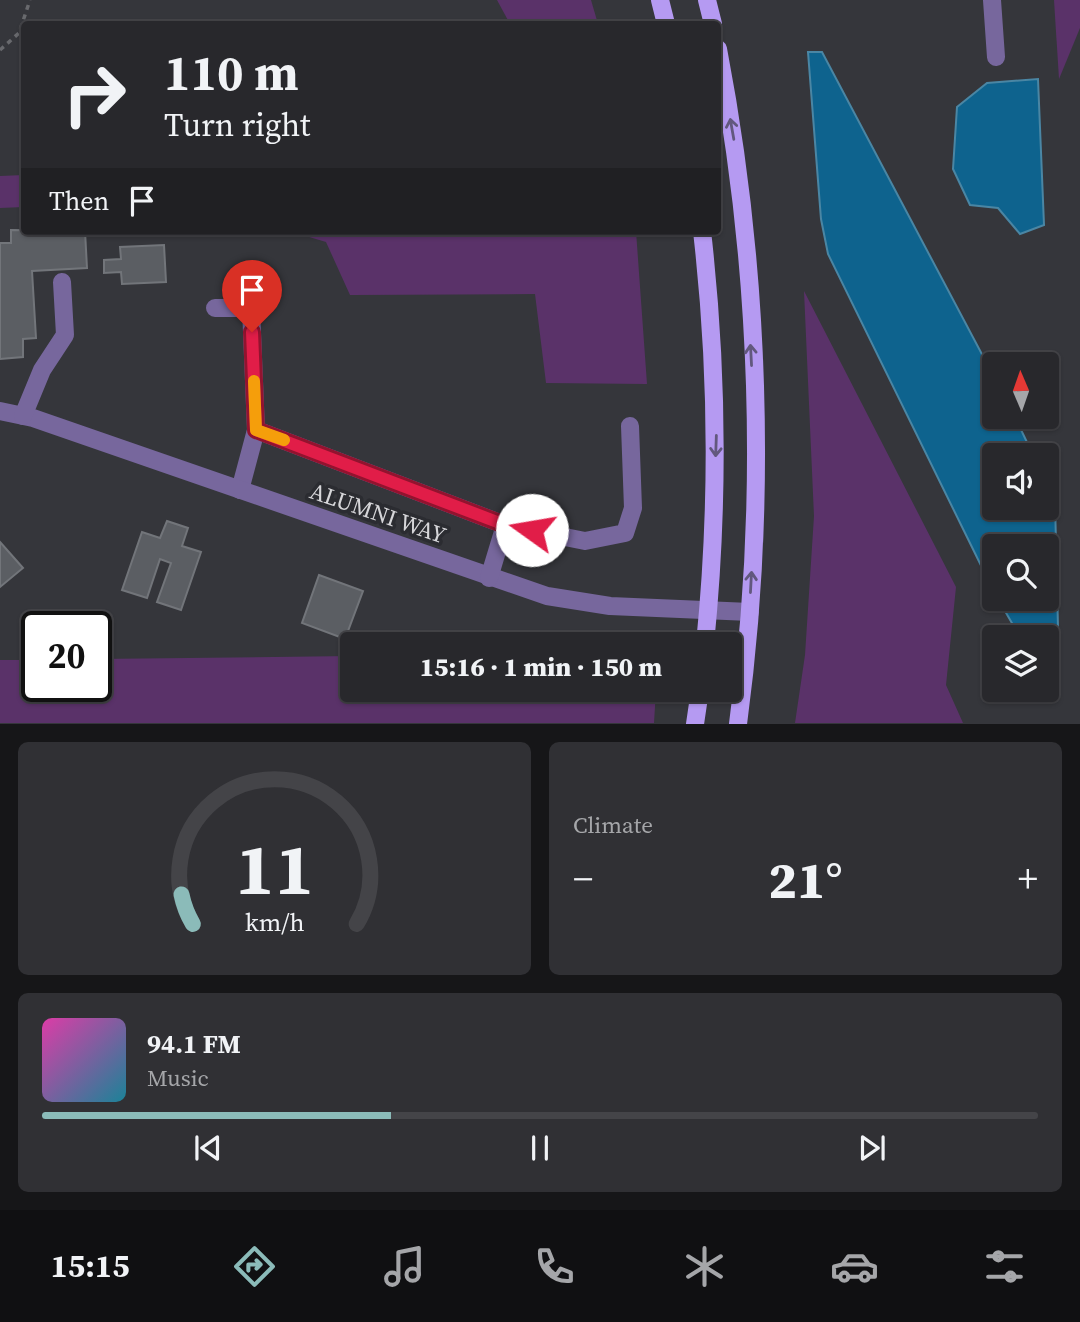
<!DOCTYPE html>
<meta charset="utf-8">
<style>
body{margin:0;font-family:"Source Serif 4",serif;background:#303034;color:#f1f3f6;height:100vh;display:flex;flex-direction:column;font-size:26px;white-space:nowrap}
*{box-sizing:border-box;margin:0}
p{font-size:23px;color:#a5a6a9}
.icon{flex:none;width:38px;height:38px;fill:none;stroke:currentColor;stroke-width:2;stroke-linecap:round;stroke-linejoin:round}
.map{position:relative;height:724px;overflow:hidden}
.side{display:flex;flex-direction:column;gap:18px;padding:18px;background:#161618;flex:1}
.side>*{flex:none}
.hud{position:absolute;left:21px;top:21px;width:700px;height:214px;border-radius:7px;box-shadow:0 2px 5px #0004,0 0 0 2px #444448;background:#28282c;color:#f1f3f6;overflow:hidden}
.needle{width:46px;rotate:358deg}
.controls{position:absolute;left:982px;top:352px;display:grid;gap:14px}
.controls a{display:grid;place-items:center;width:77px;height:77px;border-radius:7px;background:#28282c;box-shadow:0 2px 5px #0004,0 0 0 2px #444448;font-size:35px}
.speed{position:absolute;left:21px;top:611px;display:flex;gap:14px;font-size:35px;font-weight:700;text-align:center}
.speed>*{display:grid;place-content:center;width:91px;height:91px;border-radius:50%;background:#28282c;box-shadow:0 2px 5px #0004,0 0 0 2px #444448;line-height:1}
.speed .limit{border:4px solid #111;border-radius:10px;background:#fff;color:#111}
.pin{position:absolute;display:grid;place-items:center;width:60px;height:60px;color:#fff;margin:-72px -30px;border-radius:50% 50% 50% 0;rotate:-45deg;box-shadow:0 0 7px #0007}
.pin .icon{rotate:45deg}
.me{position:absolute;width:77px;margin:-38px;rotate:283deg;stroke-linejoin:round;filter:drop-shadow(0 0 5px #0008)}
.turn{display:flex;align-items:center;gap:24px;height:147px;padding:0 28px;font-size:32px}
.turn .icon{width:91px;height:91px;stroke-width:2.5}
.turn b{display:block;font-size:49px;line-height:60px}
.then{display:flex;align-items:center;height:66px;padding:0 28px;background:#0003;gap:14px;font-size:26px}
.big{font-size:52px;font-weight:800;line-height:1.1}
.side .tile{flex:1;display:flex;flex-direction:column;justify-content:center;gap:10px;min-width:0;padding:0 24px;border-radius:10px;background:#303034}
.side .dial{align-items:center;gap:0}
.dial svg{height:182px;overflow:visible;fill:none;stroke:#444448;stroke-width:7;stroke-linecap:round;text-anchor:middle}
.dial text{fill:#f1f3f6;stroke:none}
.song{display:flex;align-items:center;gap:21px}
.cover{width:84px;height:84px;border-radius:10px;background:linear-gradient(135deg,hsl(320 70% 55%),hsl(190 70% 35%))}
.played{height:7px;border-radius:4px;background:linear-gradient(90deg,#8bbbb9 35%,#444448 35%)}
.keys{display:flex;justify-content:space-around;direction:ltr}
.heat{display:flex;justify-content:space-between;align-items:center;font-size:38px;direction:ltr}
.side .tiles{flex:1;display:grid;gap:18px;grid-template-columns:1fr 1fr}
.tile:last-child{grid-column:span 2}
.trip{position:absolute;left:340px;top:632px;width:402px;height:70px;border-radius:7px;background:#28282c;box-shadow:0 2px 5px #0004,0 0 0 2px #444448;font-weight:800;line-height:70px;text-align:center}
.tab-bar{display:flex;height:112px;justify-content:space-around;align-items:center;background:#101012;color:#a5a6a9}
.tab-bar .icon{width:49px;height:49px}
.tab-bar .on{color:#8bbbb9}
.tab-bar b{font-size:32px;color:#f1f3f6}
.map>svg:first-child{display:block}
.green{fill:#5a3269}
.water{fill:#0e638e;stroke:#4a86a4;stroke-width:2}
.building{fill:#5b5e63;stroke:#72757a;stroke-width:2}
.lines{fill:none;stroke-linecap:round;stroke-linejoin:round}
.path{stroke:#68696d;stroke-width:3.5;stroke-dasharray:5 5;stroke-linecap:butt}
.minor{stroke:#77679d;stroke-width:18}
.major{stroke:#b59af2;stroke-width:18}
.oneway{stroke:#62587e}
.route-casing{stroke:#92132f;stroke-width:18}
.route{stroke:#e11d48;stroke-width:12}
.slow{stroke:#f59e0b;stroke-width:12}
.labels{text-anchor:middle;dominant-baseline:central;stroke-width:7;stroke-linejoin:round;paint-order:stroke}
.street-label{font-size:23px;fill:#d6d6d9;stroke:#2b2c31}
</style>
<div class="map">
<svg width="1080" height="724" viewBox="0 0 1080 724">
<rect width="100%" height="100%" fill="#35363b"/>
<g class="green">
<polygon points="497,0 591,0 598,24 510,24"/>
<polygon points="1054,0 1080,0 1080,28 1059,79"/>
<polygon points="24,175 24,207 0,208 0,176"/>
<polygon points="289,231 636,231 647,384 546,383 535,294 350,295 326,242"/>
<polygon points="804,291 956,587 946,685 963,723 795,723 805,655 814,516"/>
<polygon points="352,656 352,690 656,690 654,723 0,723 0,660 37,660 37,686 96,686 96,659"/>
</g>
<g class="water">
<polygon points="808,52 822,52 994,377 994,416 1015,417 1033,455 994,455 994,508 1046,508 1047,484 1055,502 1059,670 1056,688 1047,680 1046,637 1020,637 998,599 1046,598 1046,546 994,546 994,592 828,254 821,219"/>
<polygon points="1038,79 1044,225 1020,234 998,208 970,205 953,169 957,107 987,83"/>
</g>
<g class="building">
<polygon points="11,230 85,231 87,268 32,271 36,338 23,339 23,357 0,359 0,243 11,243"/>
<polygon points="164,245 166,282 122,284 121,272 104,273 104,260 121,259 120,247"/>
<polygon points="167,521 188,528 182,546 201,552 181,610 157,602 171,563 160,559 147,598 122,590 142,532 160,538"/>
<polygon points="0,542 23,568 0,587"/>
<polygon points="319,575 363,591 345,639 302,623"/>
</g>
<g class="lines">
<polyline class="path" points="0,50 19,33 30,0"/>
<g class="minor">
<polyline points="992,0 996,57"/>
<polyline points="215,308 251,308 256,430 240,490"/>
<polyline points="0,411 33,418 547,596 610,606 750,612"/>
<polyline points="23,416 42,370 65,335 62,282"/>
<polyline points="256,430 505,525 585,541 625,533 633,508 630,426"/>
<polyline points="489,578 505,525"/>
</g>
<g class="major">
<polyline points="660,0 666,24"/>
<polyline points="707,0 713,24"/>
<path d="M 718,49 C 760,268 768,503 738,724"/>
<path d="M 702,231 C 718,370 719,505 705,644"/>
<polyline points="695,724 700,690"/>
</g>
</g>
<defs><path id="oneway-shaft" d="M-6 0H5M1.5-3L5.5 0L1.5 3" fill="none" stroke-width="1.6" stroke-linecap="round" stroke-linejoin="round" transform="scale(1.75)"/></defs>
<g class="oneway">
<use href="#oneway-shaft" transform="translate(732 129) rotate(-100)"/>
<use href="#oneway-shaft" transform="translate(751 355) rotate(-93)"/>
<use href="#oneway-shaft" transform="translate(716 446) rotate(92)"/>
<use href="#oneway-shaft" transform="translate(751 582) rotate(-87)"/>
</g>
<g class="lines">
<g class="route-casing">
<polyline id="route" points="252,332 256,430 505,525 532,530"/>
</g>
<use href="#route" class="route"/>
<polyline class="slow" points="254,381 256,430 284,440"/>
</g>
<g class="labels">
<g class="street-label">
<text transform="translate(378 513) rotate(19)">ALUMNI WAY</text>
</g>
</g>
</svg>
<div class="controls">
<a><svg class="needle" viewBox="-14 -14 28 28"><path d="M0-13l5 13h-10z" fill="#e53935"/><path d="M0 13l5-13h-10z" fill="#a5a6a9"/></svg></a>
<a><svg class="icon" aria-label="sound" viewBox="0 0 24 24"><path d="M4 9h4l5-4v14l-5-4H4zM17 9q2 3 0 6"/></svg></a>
<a><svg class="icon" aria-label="search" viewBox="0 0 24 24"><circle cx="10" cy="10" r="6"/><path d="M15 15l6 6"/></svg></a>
<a><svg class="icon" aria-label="layers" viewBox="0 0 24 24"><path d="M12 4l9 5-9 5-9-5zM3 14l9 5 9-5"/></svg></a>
</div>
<div class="speed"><div class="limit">20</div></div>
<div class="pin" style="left:252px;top:332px;background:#d93025"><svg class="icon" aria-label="arrive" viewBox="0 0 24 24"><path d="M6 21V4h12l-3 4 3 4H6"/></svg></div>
<svg class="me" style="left:532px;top:530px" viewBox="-20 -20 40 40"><circle r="19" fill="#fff"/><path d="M0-13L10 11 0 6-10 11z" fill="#e11d48"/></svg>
<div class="trip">15:16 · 1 min · 150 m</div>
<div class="hud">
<div class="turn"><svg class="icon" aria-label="right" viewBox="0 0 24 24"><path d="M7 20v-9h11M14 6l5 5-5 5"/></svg><div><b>110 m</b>Turn right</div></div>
<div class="then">Then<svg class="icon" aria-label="arrive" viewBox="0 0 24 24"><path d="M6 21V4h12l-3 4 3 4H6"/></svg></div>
</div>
</div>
<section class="side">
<div class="tiles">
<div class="tile dial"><svg viewBox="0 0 100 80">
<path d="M14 69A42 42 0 1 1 86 69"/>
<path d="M14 69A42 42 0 0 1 9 56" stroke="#8bbbb9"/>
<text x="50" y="56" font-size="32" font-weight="700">11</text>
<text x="50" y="72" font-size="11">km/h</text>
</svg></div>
<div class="tile"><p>Climate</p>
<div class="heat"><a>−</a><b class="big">21°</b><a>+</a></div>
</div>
<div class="tile">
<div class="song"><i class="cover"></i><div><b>94.1 FM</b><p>Music</p></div></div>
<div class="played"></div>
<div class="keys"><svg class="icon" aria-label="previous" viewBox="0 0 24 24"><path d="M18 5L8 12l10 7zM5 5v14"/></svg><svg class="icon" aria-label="pause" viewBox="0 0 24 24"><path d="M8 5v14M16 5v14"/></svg><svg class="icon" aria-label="next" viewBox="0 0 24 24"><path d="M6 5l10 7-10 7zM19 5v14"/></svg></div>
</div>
</div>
</section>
<nav class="tab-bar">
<b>15:15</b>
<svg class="icon on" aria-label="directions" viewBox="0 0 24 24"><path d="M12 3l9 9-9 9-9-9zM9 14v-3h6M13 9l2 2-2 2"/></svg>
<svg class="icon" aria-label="music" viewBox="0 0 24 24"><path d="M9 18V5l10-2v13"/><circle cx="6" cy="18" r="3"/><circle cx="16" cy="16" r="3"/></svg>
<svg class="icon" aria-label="phone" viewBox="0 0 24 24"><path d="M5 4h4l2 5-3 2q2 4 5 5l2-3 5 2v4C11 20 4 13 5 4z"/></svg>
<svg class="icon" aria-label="climate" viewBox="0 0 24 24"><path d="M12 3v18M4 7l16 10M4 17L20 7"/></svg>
<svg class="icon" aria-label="car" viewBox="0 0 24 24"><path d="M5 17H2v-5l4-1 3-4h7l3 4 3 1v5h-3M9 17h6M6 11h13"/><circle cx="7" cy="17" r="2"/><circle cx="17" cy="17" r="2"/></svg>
<svg class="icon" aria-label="filters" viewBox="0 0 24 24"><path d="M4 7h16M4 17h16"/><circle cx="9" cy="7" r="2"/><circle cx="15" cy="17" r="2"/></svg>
</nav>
